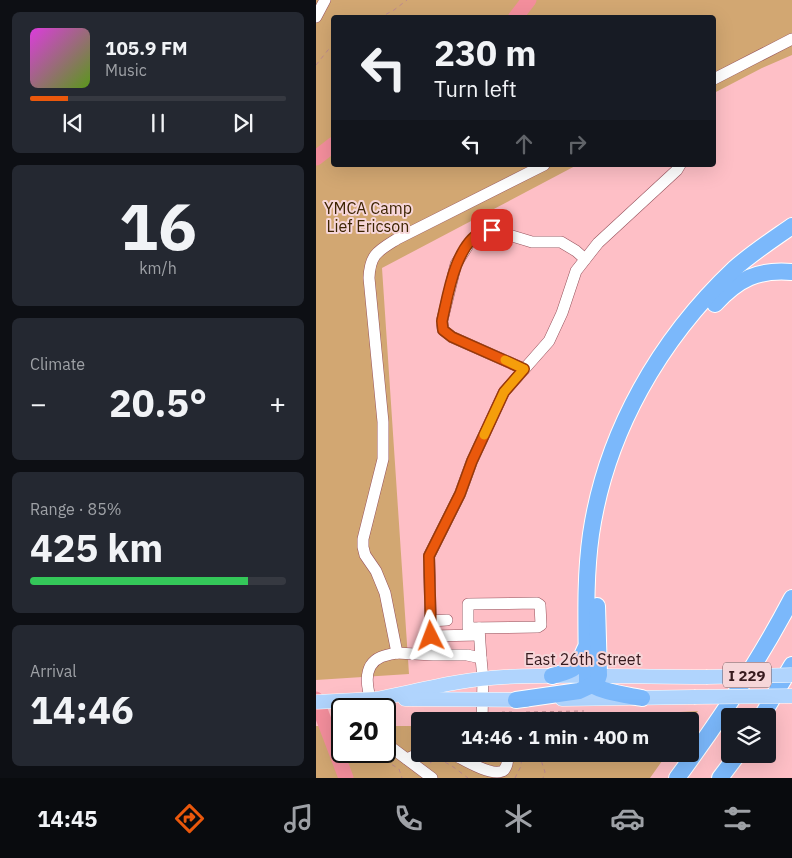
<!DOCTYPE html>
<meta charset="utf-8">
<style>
body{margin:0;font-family:"IBM Plex Sans",sans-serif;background:#242831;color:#f1f3f6;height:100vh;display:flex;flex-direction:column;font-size:19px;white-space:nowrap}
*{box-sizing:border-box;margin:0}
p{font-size:16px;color:#9ea1a6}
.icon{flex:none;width:28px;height:28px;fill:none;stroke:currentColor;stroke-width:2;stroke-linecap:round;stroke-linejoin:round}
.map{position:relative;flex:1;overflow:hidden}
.panel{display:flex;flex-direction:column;gap:12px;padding:12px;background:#0d0f14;width:316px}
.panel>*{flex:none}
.guide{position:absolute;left:15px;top:15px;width:385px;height:152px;border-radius:5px;box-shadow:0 5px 20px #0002;background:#171b24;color:#f1f3f6;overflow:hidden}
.buttons{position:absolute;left:405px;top:708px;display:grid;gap:10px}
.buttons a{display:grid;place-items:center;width:55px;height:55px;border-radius:5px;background:#171b24;box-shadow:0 5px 20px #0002;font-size:25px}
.speed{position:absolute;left:15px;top:698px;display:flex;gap:10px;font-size:25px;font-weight:700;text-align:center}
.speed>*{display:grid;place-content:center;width:65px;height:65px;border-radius:50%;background:#171b24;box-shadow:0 5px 20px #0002;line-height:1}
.speed .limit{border:2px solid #111;border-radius:8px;background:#fff;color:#111}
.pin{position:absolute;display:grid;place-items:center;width:42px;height:42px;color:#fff;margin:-21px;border-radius:10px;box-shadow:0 2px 8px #0006}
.me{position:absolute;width:55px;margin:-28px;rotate:357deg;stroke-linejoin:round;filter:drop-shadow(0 0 4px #0008)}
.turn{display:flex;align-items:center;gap:18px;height:105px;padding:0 20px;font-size:22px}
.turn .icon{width:65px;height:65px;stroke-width:2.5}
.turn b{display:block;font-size:35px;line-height:42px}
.lanes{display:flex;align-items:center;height:48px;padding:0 20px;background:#0003;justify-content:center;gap:25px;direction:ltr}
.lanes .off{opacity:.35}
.big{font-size:38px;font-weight:800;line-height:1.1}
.panel .card{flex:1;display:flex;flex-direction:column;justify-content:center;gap:8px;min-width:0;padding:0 18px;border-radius:8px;background:#242831}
.panel .dial{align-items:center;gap:0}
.dial b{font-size:65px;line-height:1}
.song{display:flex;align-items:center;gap:15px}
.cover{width:60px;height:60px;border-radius:8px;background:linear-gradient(135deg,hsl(300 70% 55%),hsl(90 70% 35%))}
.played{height:5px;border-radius:2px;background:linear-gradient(90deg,#ea580c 15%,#363941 15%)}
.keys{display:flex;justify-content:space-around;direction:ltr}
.heat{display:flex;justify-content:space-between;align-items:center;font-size:28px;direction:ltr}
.charge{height:8px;border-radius:4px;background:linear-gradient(90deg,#34c759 85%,#363941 0)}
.trip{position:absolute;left:95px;top:712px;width:288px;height:50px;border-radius:5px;background:#171b24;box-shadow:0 5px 20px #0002;font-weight:800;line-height:50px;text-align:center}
.dock{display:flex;height:80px;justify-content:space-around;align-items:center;background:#090b0e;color:#9ea1a6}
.dock .icon{width:35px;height:35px}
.dock .on{color:#ea580c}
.dock b{font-size:22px;color:#f1f3f6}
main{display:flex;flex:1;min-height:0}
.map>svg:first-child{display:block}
.green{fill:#d2a772}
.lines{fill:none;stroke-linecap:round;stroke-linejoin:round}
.river{stroke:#f38e9c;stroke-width:15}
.minor-casing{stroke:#96525c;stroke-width:12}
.major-casing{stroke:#fff;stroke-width:15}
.highway-casing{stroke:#fff;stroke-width:18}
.path{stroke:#bd898f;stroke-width:1;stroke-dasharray:4 4;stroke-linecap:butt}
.minor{stroke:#fff;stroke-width:11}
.major{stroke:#b0d4fd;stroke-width:14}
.highway{stroke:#7bb8fb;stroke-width:16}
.major-bridge-casing{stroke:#fff;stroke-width:15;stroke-linecap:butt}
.major-bridge{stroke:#b0d4fd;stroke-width:14}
.route-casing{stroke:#983908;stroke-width:12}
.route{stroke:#ea580c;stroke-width:9}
.slow{stroke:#f59e0b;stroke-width:9}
.labels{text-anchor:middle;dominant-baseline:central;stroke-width:4;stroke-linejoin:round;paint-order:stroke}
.shield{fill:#f6d6d9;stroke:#705256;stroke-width:1}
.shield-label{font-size:15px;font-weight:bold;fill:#371a1e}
.park-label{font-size:16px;fill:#3c2300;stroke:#f6d6d9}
.street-label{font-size:16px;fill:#371a1e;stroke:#f6d6d9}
</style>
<main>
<section class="panel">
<div class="card">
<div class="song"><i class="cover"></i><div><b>105.9 FM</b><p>Music</p></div></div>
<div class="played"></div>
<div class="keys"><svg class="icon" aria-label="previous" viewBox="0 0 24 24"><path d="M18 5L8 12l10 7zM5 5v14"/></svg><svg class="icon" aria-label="pause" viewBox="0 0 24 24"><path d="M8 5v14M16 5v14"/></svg><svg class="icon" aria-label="next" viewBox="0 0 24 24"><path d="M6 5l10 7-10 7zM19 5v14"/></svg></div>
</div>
<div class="card dial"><b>16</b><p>km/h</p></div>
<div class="card"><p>Climate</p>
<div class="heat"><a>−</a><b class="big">20.5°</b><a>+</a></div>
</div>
<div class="card"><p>Range · 85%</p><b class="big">425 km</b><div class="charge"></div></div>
<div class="card"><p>Arrival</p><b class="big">14:46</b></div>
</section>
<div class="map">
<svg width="476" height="778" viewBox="0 0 476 778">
<rect width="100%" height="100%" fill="#febfc6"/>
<g class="green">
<polygon points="0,0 476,0 476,55 446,68 398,93 398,18 18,18 18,165 261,165 66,268 93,674 0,680"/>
<polygon points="382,711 374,723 374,721 198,721"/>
<polygon points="0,726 26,726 26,751 69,751 69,726 104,726 104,754 351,754 334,778 0,778"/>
</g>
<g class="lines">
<g class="river">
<polyline points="199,18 213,0"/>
<polyline points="0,158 18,144"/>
<polyline points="0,699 30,778"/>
</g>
<g class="minor-casing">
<g id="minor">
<polyline points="0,17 9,0"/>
<polyline points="398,79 476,39"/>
<polyline points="208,369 136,337 127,330 126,321 140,264 154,242 166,232 176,230 216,242 245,242 260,251 269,259"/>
<polygon points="221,603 224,605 225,625 222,627 152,628 152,604"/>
<polyline points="114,621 131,620"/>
<polyline points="163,628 165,658"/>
<polyline points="163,635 115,636 113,556 144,494 156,461 188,392 233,341 246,313 260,271 282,243 361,170 364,165"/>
<polyline points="81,653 117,655 151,655 165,658 167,679 166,721"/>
<path d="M 57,709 C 52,692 44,666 65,657 C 70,655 76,654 81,653 L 69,593 L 60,571 L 49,555 L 47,547 L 47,539 L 67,459 L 67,422 L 53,278 C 54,254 62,251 81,239 L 228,165"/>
<polyline points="69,740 76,748 116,778"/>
<path d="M 137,754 C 148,760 178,778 188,770 C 192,765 192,760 191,755 L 189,754"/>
<polyline points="91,759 104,753"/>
</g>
</g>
<g class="major-casing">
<g id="major">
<path d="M 60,699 C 102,691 145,679 188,677 C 255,674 323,677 390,677"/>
<polyline points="89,699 210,700"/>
<polyline points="246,699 378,697"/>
</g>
</g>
<g class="highway-casing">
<g id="highway">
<path d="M 399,304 C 422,279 442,269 476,272"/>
<path d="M 236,676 C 257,670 260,671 269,649"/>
<path d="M 326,698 C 311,695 281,692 271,681 C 271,632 268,583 275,534 C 290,432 344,339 418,269 C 436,253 456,240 476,226"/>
<polyline points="200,700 263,691 278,684 281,681 283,675 281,606"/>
<polyline points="446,716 476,665"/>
<path d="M 361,778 C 403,721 443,661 476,598"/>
<polyline points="404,778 422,754"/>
</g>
</g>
<g class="path">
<polyline points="63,18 78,10 91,0"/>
<polyline points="0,65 12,50 18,45"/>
<polyline points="210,712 268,711"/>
<polyline points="187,721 186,712 196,712"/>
<polyline points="223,754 229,772 227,778"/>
<polyline points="72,758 75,764 83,769 86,778"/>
<path d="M 114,763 C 125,754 142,771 152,778"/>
<polyline points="199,778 205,766 206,754"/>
</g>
<use href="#minor" class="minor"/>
<use href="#major" class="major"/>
<use href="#highway" class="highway"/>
<g class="major-bridge-casing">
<g id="major-bridge">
<polyline points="390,677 476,675"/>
<polyline points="378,697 476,696"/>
<polyline points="0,702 60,699"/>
</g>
</g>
<use href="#major-bridge" class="major-bridge"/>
</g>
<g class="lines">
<g class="route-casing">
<path id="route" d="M 115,636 L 113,556 L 144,494 L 156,461 L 188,392 L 208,369 L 136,337 L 127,330 L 126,321 C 132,295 139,246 165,232 C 168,231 173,231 176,230"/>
</g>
<use href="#route" class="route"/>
<polyline class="slow" points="168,435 188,392 208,369 189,360"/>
</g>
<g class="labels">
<rect class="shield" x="407" y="662.5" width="48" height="25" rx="4"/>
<g class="shield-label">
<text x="431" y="675">I 229</text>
</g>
<g class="park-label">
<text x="52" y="208">YMCA Camp<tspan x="52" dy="18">Lief Ericson</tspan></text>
</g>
<g class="street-label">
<text x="267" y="659">East 26th Street</text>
</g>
</g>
</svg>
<div class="buttons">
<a><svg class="icon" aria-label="layers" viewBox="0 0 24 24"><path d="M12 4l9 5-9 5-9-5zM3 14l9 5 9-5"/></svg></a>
</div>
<div class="speed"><div class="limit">20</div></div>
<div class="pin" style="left:176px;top:230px;background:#d93025"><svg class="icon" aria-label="arrive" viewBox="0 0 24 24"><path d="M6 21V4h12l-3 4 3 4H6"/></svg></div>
<svg class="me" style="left:115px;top:636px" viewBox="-20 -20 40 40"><path d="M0-17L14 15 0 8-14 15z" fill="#ea580c" stroke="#fff" stroke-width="4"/></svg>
<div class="trip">14:46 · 1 min · 400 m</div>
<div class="guide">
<div class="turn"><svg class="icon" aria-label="left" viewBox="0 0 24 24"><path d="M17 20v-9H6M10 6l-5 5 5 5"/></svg><div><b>230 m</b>Turn left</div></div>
<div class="lanes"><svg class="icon" aria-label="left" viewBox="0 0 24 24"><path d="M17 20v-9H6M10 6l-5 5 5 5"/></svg><svg class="icon off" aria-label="ahead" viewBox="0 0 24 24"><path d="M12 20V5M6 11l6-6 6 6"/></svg><svg class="icon off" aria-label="right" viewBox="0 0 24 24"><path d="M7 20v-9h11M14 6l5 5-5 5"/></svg></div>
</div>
</div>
</main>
<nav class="dock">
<b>14:45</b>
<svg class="icon on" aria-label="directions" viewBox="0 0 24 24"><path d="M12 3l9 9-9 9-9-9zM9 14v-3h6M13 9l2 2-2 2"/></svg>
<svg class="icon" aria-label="music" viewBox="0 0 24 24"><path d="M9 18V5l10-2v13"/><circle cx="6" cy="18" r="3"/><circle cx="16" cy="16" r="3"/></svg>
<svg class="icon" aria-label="phone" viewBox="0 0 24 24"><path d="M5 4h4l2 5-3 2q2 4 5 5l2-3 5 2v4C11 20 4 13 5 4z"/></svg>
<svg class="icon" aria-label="climate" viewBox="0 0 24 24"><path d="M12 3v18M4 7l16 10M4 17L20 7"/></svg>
<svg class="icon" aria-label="car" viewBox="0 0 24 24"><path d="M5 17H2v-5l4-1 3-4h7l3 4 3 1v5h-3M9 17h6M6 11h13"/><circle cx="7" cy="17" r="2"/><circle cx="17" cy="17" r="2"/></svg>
<svg class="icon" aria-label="filters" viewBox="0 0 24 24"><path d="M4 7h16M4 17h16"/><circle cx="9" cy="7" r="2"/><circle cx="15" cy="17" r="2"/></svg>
</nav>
